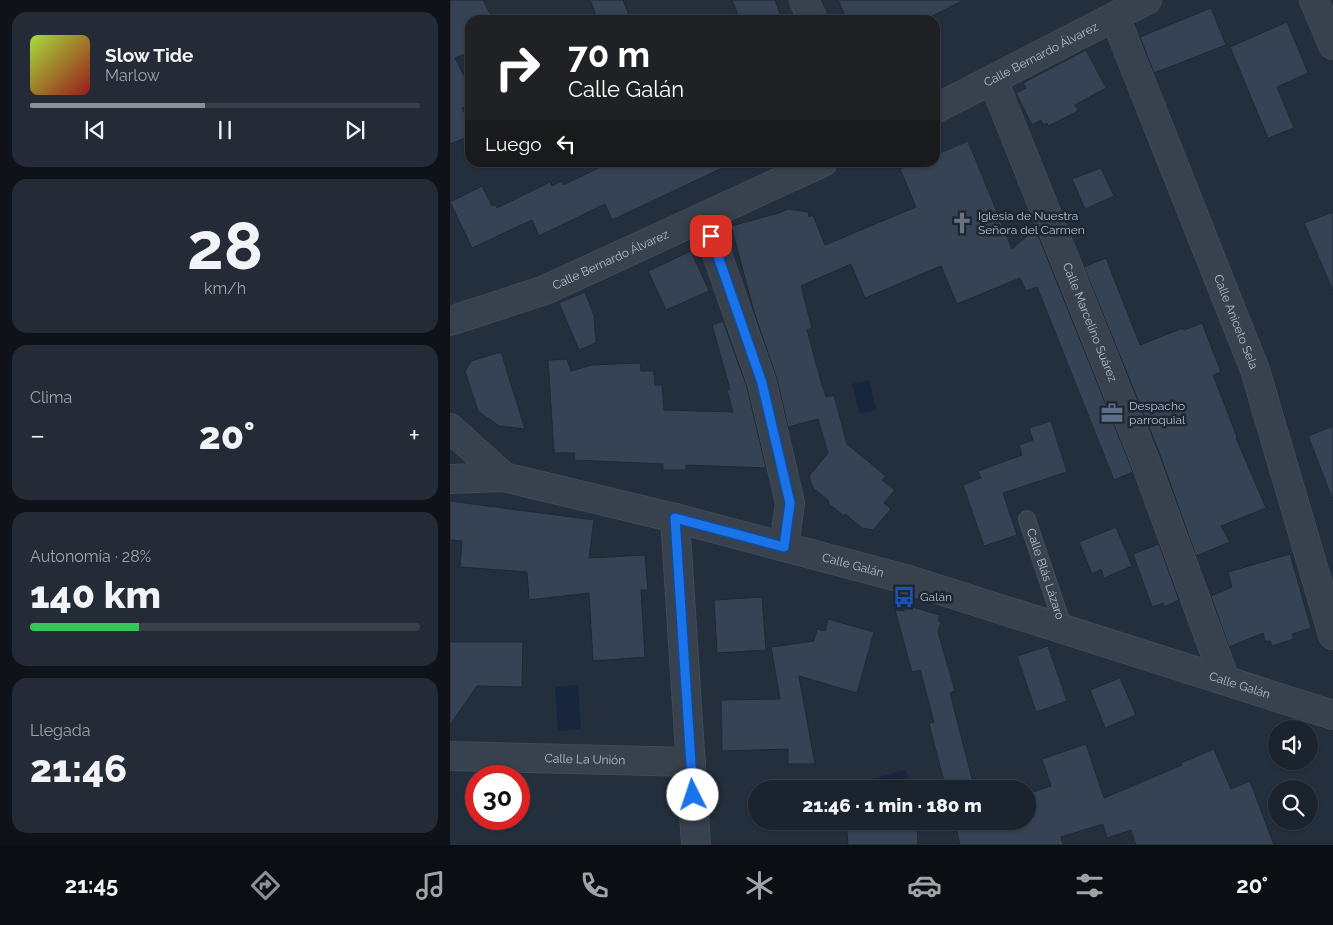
<!DOCTYPE html>
<html lang="es">
<meta charset="utf-8">
<style>
body{margin:0;font-family:Raleway,sans-serif;background:#242b36;color:#f1f3f6;height:100vh;display:flex;flex-direction:column;font-size:19px;white-space:nowrap}
*{box-sizing:border-box;margin:0}
p{font-size:16px;color:#a0a4aa}
.icon{flex:none;width:28px;height:28px;fill:none;stroke:currentColor;stroke-width:2;stroke-linecap:round;stroke-linejoin:round}
.map{position:relative;flex:1;overflow:hidden}
.details{display:flex;flex-direction:column;gap:12px;padding:12px;background:#0f1319;width:450px}
.details>*{flex:none}
.top-card{position:absolute;left:15px;top:15px;width:475px;height:152px;border-radius:15px;box-shadow:0 1px 4px #0004,0 0 0 1px #39404a;background:#202124;color:#fff;overflow:hidden}
.tools{position:absolute;left:818px;top:720px;display:grid;gap:10px}
.tools a{display:grid;place-items:center;width:50px;height:50px;border-radius:50%;background:#1b232e;box-shadow:0 1px 4px #0004,0 0 0 1px #39404a;font-size:25px}
.speed{position:absolute;left:15px;top:765px;display:flex;gap:10px;font-size:25px;font-weight:700;text-align:center}
.speed>*{display:grid;place-content:center;width:65px;height:65px;border-radius:50%;background:#1b232e;box-shadow:0 1px 4px #0004,0 0 0 1px #39404a;line-height:1}
.speed .limit{border:8px solid #d22;background:#fff;color:#111}
.pin{position:absolute;display:grid;place-items:center;width:42px;height:42px;color:#fff;margin:-21px;border-radius:10px;box-shadow:0 2px 8px #0006}
.me{position:absolute;width:55px;margin:-28px;rotate:356deg;stroke-linejoin:round;filter:drop-shadow(0 0 4px #0008)}
.turn{display:flex;align-items:center;gap:18px;height:105px;padding:0 20px;font-size:22px}
.turn .icon{width:65px;height:65px;stroke-width:2.5}
.turn b{display:block;font-size:35px;line-height:42px}
.then{display:flex;align-items:center;height:48px;padding:0 20px;background:#0003;gap:10px;font-size:19px}
.big{font-size:38px;font-weight:800;line-height:1.1}
.details .tile{flex:1;display:flex;flex-direction:column;justify-content:center;gap:8px;min-width:0;padding:0 18px;border-radius:15px;background:#242b36}
.details .dial{align-items:center;gap:0}
.dial b{font-size:65px;line-height:1}
.song{display:flex;align-items:center;gap:15px}
.cover{width:60px;height:60px;border-radius:8px;background:linear-gradient(135deg,hsl(80 70% 55%),hsl(0 70% 35%))}
.played{height:5px;border-radius:2px;background:linear-gradient(90deg,#8c9099 45%,#39404a 45%)}
.keys{display:flex;justify-content:space-around;direction:ltr}
.heat{display:flex;justify-content:space-between;align-items:center;font-size:28px;direction:ltr}
.charge{height:8px;border-radius:4px;background:linear-gradient(90deg,#34c759 28%,#39404a 0)}
.trip{position:absolute;left:298px;top:780px;width:288px;height:50px;border-radius:25px;background:#1b232e;box-shadow:0 1px 4px #0004,0 0 0 1px #39404a;font-weight:800;line-height:50px;text-align:center}
.tabs{display:flex;height:80px;justify-content:space-around;align-items:center;background:#0b0e12;color:#a0a4aa}
.tabs .icon{width:35px;height:35px}
.tabs .current{color:#8c9099}
.tabs b{font-size:22px;color:#f1f3f6}
main{display:flex;flex:1;min-height:0}
.map>svg:first-child{display:block}
.water{fill:#17263c}
.building{fill:#364354;stroke:#1f2835}
.lines{fill:none;stroke-linecap:round;stroke-linejoin:round}
.lane-casing{stroke:#414a57;stroke-width:18}
.street-casing{stroke:#414a57;stroke-width:30}
.lane{stroke:#38414e;stroke-width:15}
.street{stroke:#38414e;stroke-width:28}
.route-casing{stroke:#114b97;stroke-width:12}
.route{stroke:#1a73e8;stroke-width:9}
.labels{text-anchor:middle;dominant-baseline:central;stroke-width:5;stroke-linejoin:round;paint-order:stroke}
.street-label{font-size:12px;fill:#b4bcc9;stroke:#1d2633}
.poi-label{font-size:12px;fill:#b4bcc9;stroke:#1d2633;text-anchor:start}
</style>
<main>
<section class="details">
<div class="tile">
<div class="song"><i class="cover"></i><div><b>Slow Tide</b><p>Marlow</p></div></div>
<div class="played"></div>
<div class="keys"><svg class="icon" aria-label="previous" viewBox="0 0 24 24"><path d="M18 5L8 12l10 7zM5 5v14"/></svg><svg class="icon" aria-label="pause" viewBox="0 0 24 24"><path d="M8 5v14M16 5v14"/></svg><svg class="icon" aria-label="next" viewBox="0 0 24 24"><path d="M6 5l10 7-10 7zM19 5v14"/></svg></div>
</div>
<div class="tile dial"><b>28</b><p>km/h</p></div>
<div class="tile"><p>Clima</p>
<div class="heat"><a>−</a><b class="big">20°</b><a>+</a></div>
</div>
<div class="tile"><p>Autonomía · 28%</p><b class="big">140 km</b><div class="charge"></div></div>
<div class="tile"><p>Llegada</p><b class="big">21:46</b></div>
</section>
<div class="map">
<svg width="883" height="845" viewBox="0 0 883 845">
<rect width="100%" height="100%" fill="#242f3e"/>
<g class="water">
<polygon points="419,380 426,410 410,414 402,384"/>
<polygon points="128,685 131,729 108,731 105,687"/>
<polygon points="456,770 460,789 425,789 422,779"/>
</g>
<g class="building">
<polygon points="0,0 33,0 43,20 20,20 20,52 5,58 20,88 20,105 12,108 20,124 20,136 0,144"/>
<polygon points="140,0 173,0 181,20 148,20"/>
<polygon points="282,0 325,0 332,20 290,20"/>
<polygon points="388,0 514,0 474,20 397,20"/>
<polygon points="761,8 776,45 704,73 690,37"/>
<polygon points="837,22 858,73 827,87 844,128 818,138 780,47"/>
<polygon points="636,50 656,88 625,105 628,111 598,126 597,123 593,125 591,120 582,125 566,93 576,88 573,83"/>
<polygon points="518,141 562,249 578,235 588,235 683,472 664,480 587,287 576,291 570,278 507,304 491,266 415,298 401,264 351,286 362,328 357,330 372,385 376,397 384,395 397,444 436,476 432,480 445,490 434,503 441,509 423,530 412,528 395,514 394,516 378,503 379,501 363,488 359,476 378,453 368,419 338,427 327,379 305,315 281,226 329,213 338,209 358,212 359,217 363,215 375,245 466,207 450,169 466,162 485,162 485,155"/>
<polygon points="161,162 285,162 162,220 155,204 89,236 82,220 22,248 0,202 32,186 42,206 45,204 47,208 100,182 102,186 112,181 113,185"/>
<polygon points="651,168 664,196 635,209 622,179"/>
<polygon points="883,212 883,291 854,223"/>
<polygon points="241,251 259,291 216,310 198,271"/>
<polygon points="656,258 690,345 733,328 734,330 752,323 771,372 763,375 787,437 786,438 816,508 771,526 780,542 746,556 709,452 634,267"/>
<polygon points="135,292 144,316 146,343 129,350 109,303"/>
<polygon points="273,321 297,387 316,468 236,465 236,470 213,470 213,464 124,460 125,453 104,453 98,360 117,359 121,371 142,365 190,363 191,371 204,371 205,385 212,385 214,410 283,412 277,390 280,389 262,325"/>
<polygon points="51,352 75,429 49,426 28,411 15,371 21,361"/>
<polygon points="601,421 617,472 553,493 567,535 534,546 513,485 531,478 528,471 572,455 569,445 583,440 579,428"/>
<polygon points="883,426 883,497 882,498 858,436"/>
<polygon points="0,501 144,520 139,558 195,555 198,590 191,590 195,657 143,661 139,593 79,600 77,572 10,567 12,541 0,540"/>
<polygon points="666,527 682,566 654,578 651,569 642,574 629,542"/>
<polygon points="709,544 729,600 714,607 713,603 702,607 683,554"/>
<polygon points="840,554 861,628 842,634 844,639 822,646 820,641 815,641 813,633 779,647 761,596 782,587 778,572"/>
<polygon points="312,597 316,650 267,653 264,600"/>
<polygon points="455,605 490,615 488,621 491,622 488,632 505,691 500,693 524,786 515,789 496,789 479,724 484,722 470,670 462,672 445,610 454,611"/>
<polygon points="378,619 424,632 407,693 349,676 365,764 338,764 338,749 272,751 271,700 330,699 321,647 364,641 367,629 375,631"/>
<polygon points="0,642 73,642 72,687 27,686 0,725"/>
<polygon points="598,646 617,701 586,712 567,656"/>
<polygon points="670,678 686,715 655,728 640,690"/>
<polygon points="636,744 654,798 732,765 731,763 764,749 781,789 800,781 824,845 686,845 681,830 657,838 653,824 611,837 613,845 510,845 504,821 576,821 576,794 601,786 592,759"/>
<polygon points="396,821 418,821 418,827 467,824 468,845 398,845"/>
</g>
<g class="lines">
<g class="lane-casing">
<g id="lane">
<path id="s1" d="M 577,519 L 614,629"/>
</g>
</g>
<g class="street-casing">
<g id="street">
<polyline points="354,0 363,20"/>
<polyline points="864,0 883,45"/>
<path id="s2" d="M 665,17 L 805,370 L 883,635"/>
<path id="s3" d="M 543,80 L 694,458 L 775,680"/>
<path id="s4" d="M 485,109 L 697,0"/>
<polyline points="254,217 312,383 340,503 334,547"/>
<path id="s5" d="M 0,321 L 95,290 L 373,162"/>
<polyline points="0,428 54,477"/>
<path id="s6" d="M 0,479 L 54,477 L 225,518 L 459,580 L 883,715"/>
<polyline points="225,518 246,845"/>
<path id="s7" d="M 0,756 L 241,762"/>
</g>
</g>
<use href="#lane" class="lane"/>
<use href="#street" class="street"/>
</g>
<g class="lines">
<g class="route-casing">
<polyline id="route" points="243,795 225,518 334,547 340,503 336,486 312,383 261,236"/>
</g>
<use href="#route" class="route"/>
</g>
<defs>
<g id="church-bare" transform="scale(1.725)"><path d="M-1.2-6h2.4v3.5h3.3v2.4h-3.3V6h-2.4V-.1h-3.3v-2.4h3.3Z" fill="#6b7280" stroke="#1d2633" stroke-width="2.5" paint-order="stroke"/></g>
<g id="office-bare" transform="scale(1.725)"><path d="M-6-3h4V-5.5h4V-3h4V5H-6ZM-1-4.5V-3h2v-1.5ZM-6 0V1H6V0Z" fill="#5c6f8a" stroke="#1d2633" stroke-width="2.5" paint-order="stroke"/></g>
<g id="bus-bare" transform="scale(1.725)"><path d="M-5-6H5V4H4V6H2V4H-2V6H-4V4H-5ZM-3.5-4V0h7V-4ZM-3.5 1.2v1.5H-2V1.2ZM2 1.2v1.5H3.5V1.2Z" fill="#1a4fb4" stroke="#1d2633" stroke-width="2.5" paint-order="stroke"/></g>
</defs>
<g fill-rule="evenodd">
<use href="#church-bare" x="512" y="223"/>
<use href="#office-bare" x="662" y="413"/>
<use href="#bus-bare" x="454" y="597"/>
</g>
<g class="labels">
<g class="street-label">
<text stroke="none"><textPath href="#s4" startOffset="119">Calle Bernardo Álvarez</textPath></text>
<text stroke="none"><textPath href="#s5" startOffset="172">Calle Bernardo Álvarez</textPath></text>
<text stroke="none"><textPath href="#s2" startOffset="328">Calle Aniceto Sela</textPath></text>
<text stroke="none"><textPath href="#s3" startOffset="261">Calle Marcelino Suárez</textPath></text>
<text stroke="none"><textPath href="#s6" startOffset="414">Calle Galán</textPath></text>
<text stroke="none"><textPath href="#s1" startOffset="58">Calle Blás Lázaro</textPath></text>
<text stroke="none"><textPath href="#s6" startOffset="819">Calle Galán</textPath></text>
<text stroke="none"><textPath href="#s7" startOffset="135">Calle La Unión</textPath></text>
</g>
<g class="poi-label">
<text x="528" y="216">Iglesia de Nuestra<tspan x="528" dy="14">Señora del Carmen</tspan></text>
<text x="679" y="406">Despacho<tspan x="679" dy="14">parroquial</tspan></text>
<text x="470" y="597">Galán</text>
</g>
</g>
</svg>
<div class="tools">
<a><svg class="icon" aria-label="sound" viewBox="0 0 24 24"><path d="M4 9h4l5-4v14l-5-4H4zM17 9q2 3 0 6"/></svg></a>
<a><svg class="icon" aria-label="search" viewBox="0 0 24 24"><circle cx="10" cy="10" r="6"/><path d="M15 15l6 6"/></svg></a>
</div>
<div class="speed"><div class="limit">30</div></div>
<div class="pin" style="left:261px;top:236px;background:#d93025"><svg class="icon" aria-label="arrive" viewBox="0 0 24 24"><path d="M6 21V4h12l-3 4 3 4H6"/></svg></div>
<svg class="me" style="left:243px;top:795px" viewBox="-20 -20 40 40"><circle r="19" fill="#fff"/><path d="M0-13L10 11 0 6-10 11z" fill="#1a73e8"/></svg>
<div class="trip">21:46 · 1 min · 180 m</div>
<div class="top-card">
<div class="turn"><svg class="icon" aria-label="right" viewBox="0 0 24 24"><path d="M7 20v-9h11M14 6l5 5-5 5"/></svg><div><b>70 m</b>Calle Galán</div></div>
<div class="then">Luego<svg class="icon" aria-label="left" viewBox="0 0 24 24"><path d="M17 20v-9H6M10 6l-5 5 5 5"/></svg></div>
</div>
</div>
</main>
<nav class="tabs">
<b>21:45</b>
<svg class="icon current" aria-label="directions" viewBox="0 0 24 24"><path d="M12 3l9 9-9 9-9-9zM9 14v-3h6M13 9l2 2-2 2"/></svg>
<svg class="icon" aria-label="music" viewBox="0 0 24 24"><path d="M9 18V5l10-2v13"/><circle cx="6" cy="18" r="3"/><circle cx="16" cy="16" r="3"/></svg>
<svg class="icon" aria-label="phone" viewBox="0 0 24 24"><path d="M5 4h4l2 5-3 2q2 4 5 5l2-3 5 2v4C11 20 4 13 5 4z"/></svg>
<svg class="icon" aria-label="climate" viewBox="0 0 24 24"><path d="M12 3v18M4 7l16 10M4 17L20 7"/></svg>
<svg class="icon" aria-label="car" viewBox="0 0 24 24"><path d="M5 17H2v-5l4-1 3-4h7l3 4 3 1v5h-3M9 17h6M6 11h13"/><circle cx="7" cy="17" r="2"/><circle cx="17" cy="17" r="2"/></svg>
<svg class="icon" aria-label="filters" viewBox="0 0 24 24"><path d="M4 7h16M4 17h16"/><circle cx="9" cy="7" r="2"/><circle cx="15" cy="17" r="2"/></svg>
<b>20°</b>
</nav>
